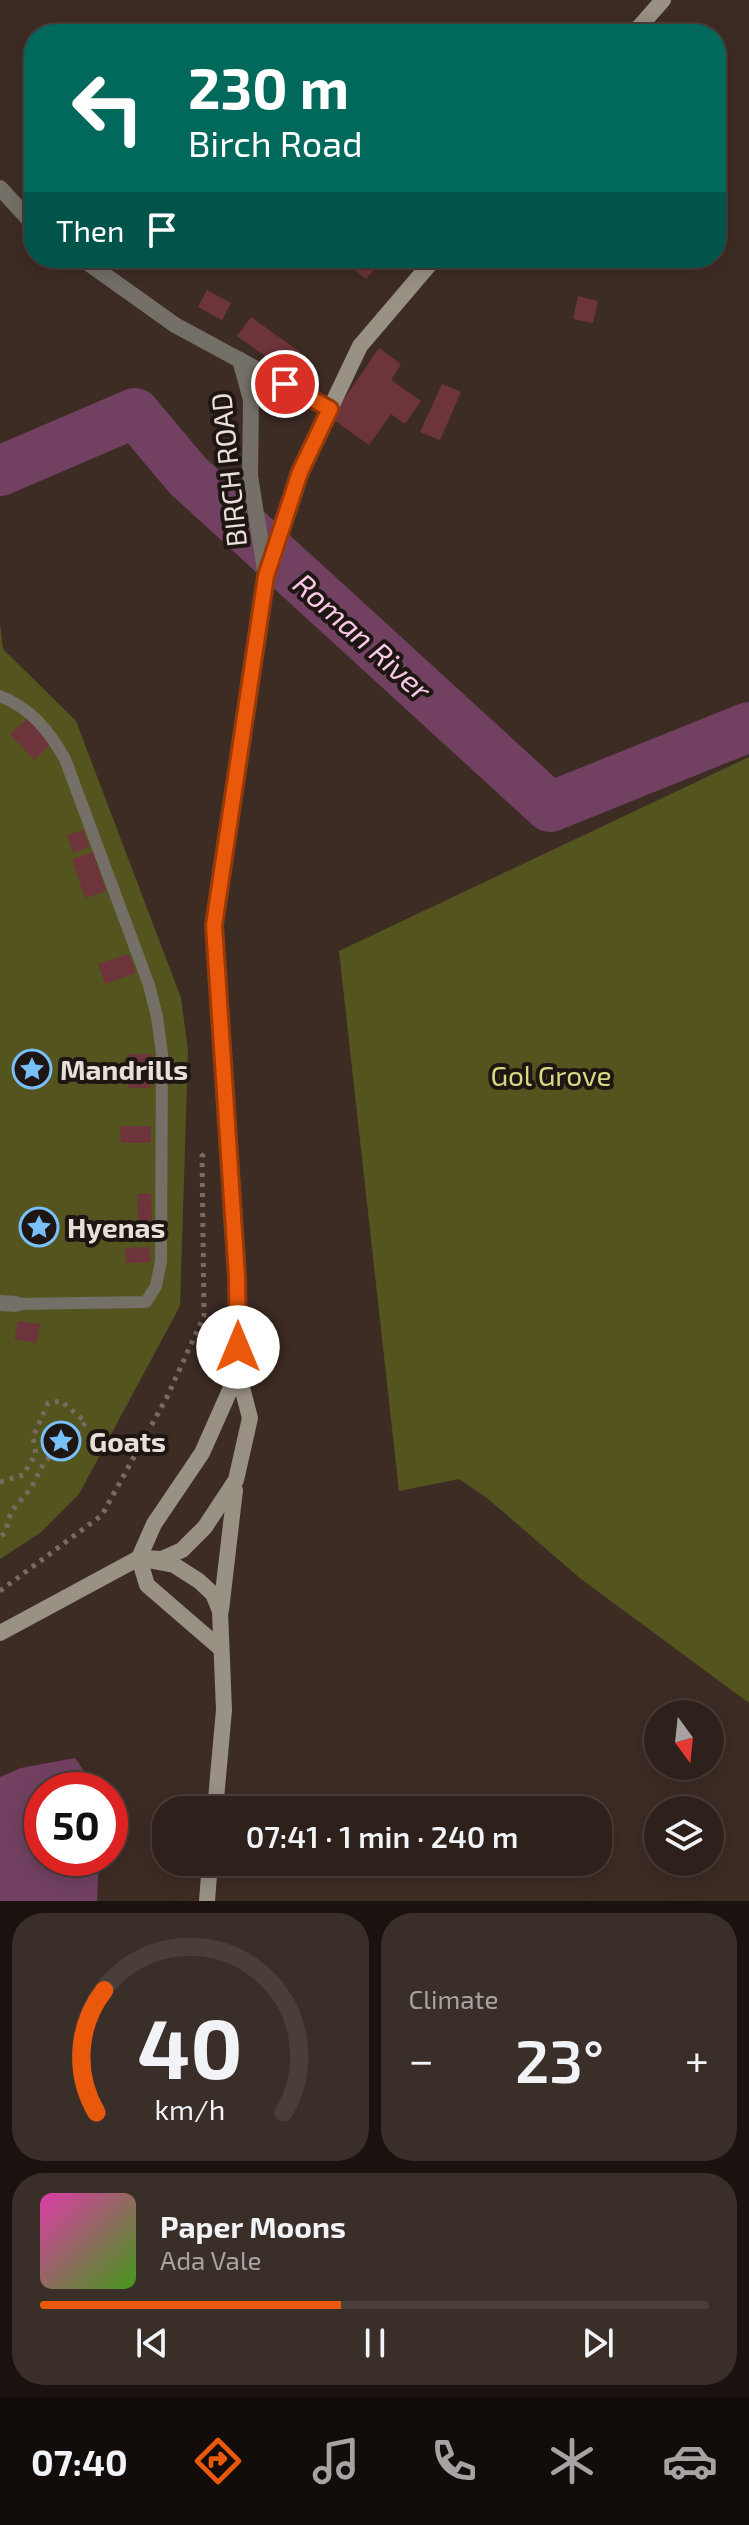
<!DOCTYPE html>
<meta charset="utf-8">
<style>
body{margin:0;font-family:"Exo 2",sans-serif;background:#3a2e28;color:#f1f3f6;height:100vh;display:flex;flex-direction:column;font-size:30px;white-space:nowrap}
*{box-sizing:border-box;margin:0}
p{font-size:26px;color:#a7a3a3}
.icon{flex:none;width:44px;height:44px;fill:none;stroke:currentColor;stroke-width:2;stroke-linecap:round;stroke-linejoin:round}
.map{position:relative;height:1901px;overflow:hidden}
.panel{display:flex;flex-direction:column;gap:12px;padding:12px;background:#19120f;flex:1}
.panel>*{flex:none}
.guide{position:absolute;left:24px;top:24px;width:702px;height:244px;border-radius:32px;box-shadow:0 4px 20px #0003,0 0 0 2px #493e3a;background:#00695c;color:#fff;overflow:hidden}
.needle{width:52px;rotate:165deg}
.tools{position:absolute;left:644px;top:1700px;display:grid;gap:16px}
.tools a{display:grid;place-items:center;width:80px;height:80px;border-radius:50%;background:#2e211b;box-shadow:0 4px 20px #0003,0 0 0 2px #493e3a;font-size:40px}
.speed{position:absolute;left:24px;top:1772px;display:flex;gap:16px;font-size:40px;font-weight:700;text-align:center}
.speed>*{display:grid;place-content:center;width:104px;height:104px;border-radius:50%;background:#2e211b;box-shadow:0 4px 20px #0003,0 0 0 2px #493e3a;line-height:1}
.speed .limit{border:12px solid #d22;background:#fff;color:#111}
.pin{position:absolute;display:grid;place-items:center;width:68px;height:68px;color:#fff;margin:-34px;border:4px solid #fff;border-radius:50%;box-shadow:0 2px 8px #0007}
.me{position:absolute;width:88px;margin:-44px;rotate:0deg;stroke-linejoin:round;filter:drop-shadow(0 0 6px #0008)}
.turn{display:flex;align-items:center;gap:28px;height:168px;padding:0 32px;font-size:36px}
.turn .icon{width:104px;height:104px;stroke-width:2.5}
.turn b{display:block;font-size:56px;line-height:68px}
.then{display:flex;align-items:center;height:76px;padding:0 32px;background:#0003;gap:16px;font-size:30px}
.big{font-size:60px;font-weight:600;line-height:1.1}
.panel .widget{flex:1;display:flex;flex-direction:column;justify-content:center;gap:12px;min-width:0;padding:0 28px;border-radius:32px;background:#3a2e28}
.panel .dial{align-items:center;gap:0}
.dial svg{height:208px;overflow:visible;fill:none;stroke:#493e3a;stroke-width:7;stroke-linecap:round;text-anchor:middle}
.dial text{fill:#f1f3f6;stroke:none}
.song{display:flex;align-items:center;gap:24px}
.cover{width:96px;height:96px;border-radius:12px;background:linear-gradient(135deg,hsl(320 70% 55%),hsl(100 70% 35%))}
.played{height:8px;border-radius:4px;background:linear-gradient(90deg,#ea580c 45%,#493e3a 45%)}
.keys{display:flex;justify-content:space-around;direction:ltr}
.heat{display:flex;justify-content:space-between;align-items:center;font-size:44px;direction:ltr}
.panel .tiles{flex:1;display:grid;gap:12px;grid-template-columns:1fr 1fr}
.widget:last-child{grid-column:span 2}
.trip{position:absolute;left:152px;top:1796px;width:460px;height:80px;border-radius:32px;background:#2e211b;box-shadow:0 4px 20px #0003,0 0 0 2px #493e3a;font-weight:600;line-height:80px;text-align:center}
.tab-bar{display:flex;height:128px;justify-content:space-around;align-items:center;background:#120d0b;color:#a7a3a3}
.tab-bar .icon{width:56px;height:56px}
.tab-bar .active{color:#ea580c}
.tab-bar b{font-size:36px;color:#f1f3f6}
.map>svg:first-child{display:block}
.green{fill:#54541f}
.water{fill:#724162}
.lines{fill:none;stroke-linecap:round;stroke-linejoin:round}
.river{stroke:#724162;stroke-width:50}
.building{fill:#6e343c}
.path{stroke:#7a6a63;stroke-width:5;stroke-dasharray:4 6;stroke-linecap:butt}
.lane{stroke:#746f67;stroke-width:12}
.street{stroke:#746f67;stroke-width:16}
.secondary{stroke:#9a9185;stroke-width:16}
.route-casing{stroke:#983908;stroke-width:20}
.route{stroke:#ea580c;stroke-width:14}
.labels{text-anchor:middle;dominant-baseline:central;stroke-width:8;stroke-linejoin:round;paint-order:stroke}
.street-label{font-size:28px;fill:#eaded9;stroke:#1e1613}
.poi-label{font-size:28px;font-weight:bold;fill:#eaded9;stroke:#1e1613;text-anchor:start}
.park-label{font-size:28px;fill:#d8da80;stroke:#1e1613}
.water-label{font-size:30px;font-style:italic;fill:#f9c8e7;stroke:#1e1613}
</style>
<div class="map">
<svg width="749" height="1901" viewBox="0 0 749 1901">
<rect width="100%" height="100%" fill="#3d2c24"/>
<g class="green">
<polygon points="0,624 3,649 76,721 181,998 188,1050 180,1306 79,1494 40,1533 0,1559"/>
<polygon points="749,757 749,1703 581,1579 487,1498 459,1479 399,1491 339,951"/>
</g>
<polygon class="water" points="75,1758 97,1790 42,1790 42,1858 99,1858 97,1901 0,1901 0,1777 21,1768"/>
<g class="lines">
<polyline class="river" points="0,471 135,413 188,476 550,807 749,727"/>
</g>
<g class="building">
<polygon points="340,258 384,258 366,279"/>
<polygon points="207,290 231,303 222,320 198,307"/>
<polygon points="578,296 598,301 593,323 573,319"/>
<polygon points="251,317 300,352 286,371 237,336"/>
<polygon points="379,348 401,364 391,380 421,401 405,424 391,414 369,445 331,418"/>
<polygon points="442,384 461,392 440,440 420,432"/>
<polygon points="28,718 51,744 34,760 10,734"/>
<polygon points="83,830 89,847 73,853 67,835"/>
<polygon points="93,852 106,891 85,898 72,859"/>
<polygon points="129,954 136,973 105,984 98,964"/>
<polygon points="129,1054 152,1054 151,1088 128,1088"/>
<polygon points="120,1126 151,1126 151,1143 121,1143"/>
<polygon points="151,1193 152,1221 138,1221 137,1194"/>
<polygon points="150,1247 150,1262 126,1263 125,1248"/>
<polygon points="18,1321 40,1324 36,1343 14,1339"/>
</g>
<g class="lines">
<g class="path">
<polyline points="0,1482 23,1475 36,1454 33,1437 48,1403 61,1401 86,1422 71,1441 45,1461 31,1488 11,1512 5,1533 0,1537"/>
<polyline points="0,1591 102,1515 167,1397 204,1316 202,1156 208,1151"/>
</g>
<path class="lane" d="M 0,696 C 31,708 49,731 65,759 L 149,985 L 157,1017 L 162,1054 L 161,1261 L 156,1286 L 146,1302 L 16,1304"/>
<g class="street">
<polyline points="0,188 34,225"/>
<polyline points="81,258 175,325 330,409"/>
<polyline points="240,360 251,400 250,476 266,576"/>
<polyline points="0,1303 16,1304"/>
</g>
<g class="secondary">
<polyline points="633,34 663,0"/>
<polyline points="139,1558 154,1524 202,1453 238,1372"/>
<polyline points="139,1558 147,1585 220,1648"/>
<polyline points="153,1561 174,1565 199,1581 213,1594 220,1611 224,1710 215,1810"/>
<polyline points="221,1610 235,1490"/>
<polyline points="0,1633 139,1558 162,1559 182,1550 205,1527 236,1480 250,1418 238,1372 238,1296 214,925 266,576 300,472 360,346 435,258"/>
<polyline points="207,1901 210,1862"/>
</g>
</g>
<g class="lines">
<g class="route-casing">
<polyline id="route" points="238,1347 237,1277 214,925 266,576 300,472 330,409 285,384"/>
</g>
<use href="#route" class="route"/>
</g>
<defs>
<g id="sight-ring" transform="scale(2)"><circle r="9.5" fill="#1e1613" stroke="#79bff8" stroke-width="1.5"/><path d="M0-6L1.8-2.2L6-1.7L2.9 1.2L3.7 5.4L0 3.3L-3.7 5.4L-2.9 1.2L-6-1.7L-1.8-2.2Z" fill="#79bff8"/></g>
</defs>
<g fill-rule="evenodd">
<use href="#sight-ring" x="32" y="1069"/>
<use href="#sight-ring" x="39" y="1227"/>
<use href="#sight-ring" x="61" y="1441"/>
</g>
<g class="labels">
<g class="street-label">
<text transform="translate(228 470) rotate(-96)">BIRCH ROAD</text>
</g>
<g class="poi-label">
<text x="60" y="1069">Mandrills</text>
<text x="67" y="1227">Hyenas</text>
<text x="89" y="1441">Goats</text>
</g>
<g class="park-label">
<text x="551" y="1075">Gol Grove</text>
</g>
<g class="water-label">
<text transform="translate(363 636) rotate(42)">Roman River</text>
</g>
</g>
</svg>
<div class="tools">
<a><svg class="needle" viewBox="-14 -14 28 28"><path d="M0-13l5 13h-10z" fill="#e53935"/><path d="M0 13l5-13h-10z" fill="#a7a3a3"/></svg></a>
<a><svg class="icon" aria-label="layers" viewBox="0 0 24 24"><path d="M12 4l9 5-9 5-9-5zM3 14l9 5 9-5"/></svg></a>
</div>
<div class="speed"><div class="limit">50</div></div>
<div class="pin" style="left:285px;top:384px;background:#d93025"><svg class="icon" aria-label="arrive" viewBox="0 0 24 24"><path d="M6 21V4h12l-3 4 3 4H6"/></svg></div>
<svg class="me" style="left:238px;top:1347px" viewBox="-20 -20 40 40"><circle r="19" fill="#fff"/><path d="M0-13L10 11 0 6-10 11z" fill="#ea580c"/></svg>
<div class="trip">07:41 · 1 min · 240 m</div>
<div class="guide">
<div class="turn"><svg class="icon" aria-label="left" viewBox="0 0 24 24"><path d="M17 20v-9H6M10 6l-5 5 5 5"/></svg><div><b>230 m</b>Birch Road</div></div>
<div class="then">Then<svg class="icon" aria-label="arrive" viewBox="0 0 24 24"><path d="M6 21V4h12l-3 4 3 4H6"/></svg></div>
</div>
</div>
<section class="panel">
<div class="tiles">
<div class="widget dial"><svg viewBox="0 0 100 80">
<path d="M14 69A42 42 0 1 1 86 69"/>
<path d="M14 69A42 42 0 0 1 17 22" stroke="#ea580c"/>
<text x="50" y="56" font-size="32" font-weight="700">40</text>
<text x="50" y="72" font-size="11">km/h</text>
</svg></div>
<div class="widget"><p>Climate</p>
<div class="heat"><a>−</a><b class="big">23°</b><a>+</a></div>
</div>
<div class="widget">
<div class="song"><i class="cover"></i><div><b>Paper Moons</b><p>Ada Vale</p></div></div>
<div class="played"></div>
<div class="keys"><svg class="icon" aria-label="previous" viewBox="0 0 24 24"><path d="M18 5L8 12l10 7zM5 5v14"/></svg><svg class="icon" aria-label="pause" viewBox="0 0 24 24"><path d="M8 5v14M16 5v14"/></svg><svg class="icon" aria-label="next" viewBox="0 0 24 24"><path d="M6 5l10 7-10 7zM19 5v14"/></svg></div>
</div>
</div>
</section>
<nav class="tab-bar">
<b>07:40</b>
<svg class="icon active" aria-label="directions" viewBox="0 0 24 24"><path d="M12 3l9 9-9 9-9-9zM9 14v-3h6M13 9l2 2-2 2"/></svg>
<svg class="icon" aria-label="music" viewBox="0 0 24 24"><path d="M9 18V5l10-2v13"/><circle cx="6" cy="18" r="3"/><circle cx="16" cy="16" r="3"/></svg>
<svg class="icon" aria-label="phone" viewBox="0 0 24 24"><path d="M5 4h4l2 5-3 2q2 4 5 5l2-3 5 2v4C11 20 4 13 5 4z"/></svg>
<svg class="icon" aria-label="climate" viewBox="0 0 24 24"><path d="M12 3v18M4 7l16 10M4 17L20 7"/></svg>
<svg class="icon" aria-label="car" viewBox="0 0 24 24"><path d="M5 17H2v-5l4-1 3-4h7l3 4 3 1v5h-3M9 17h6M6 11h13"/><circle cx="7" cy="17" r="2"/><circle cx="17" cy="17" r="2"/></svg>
</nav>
